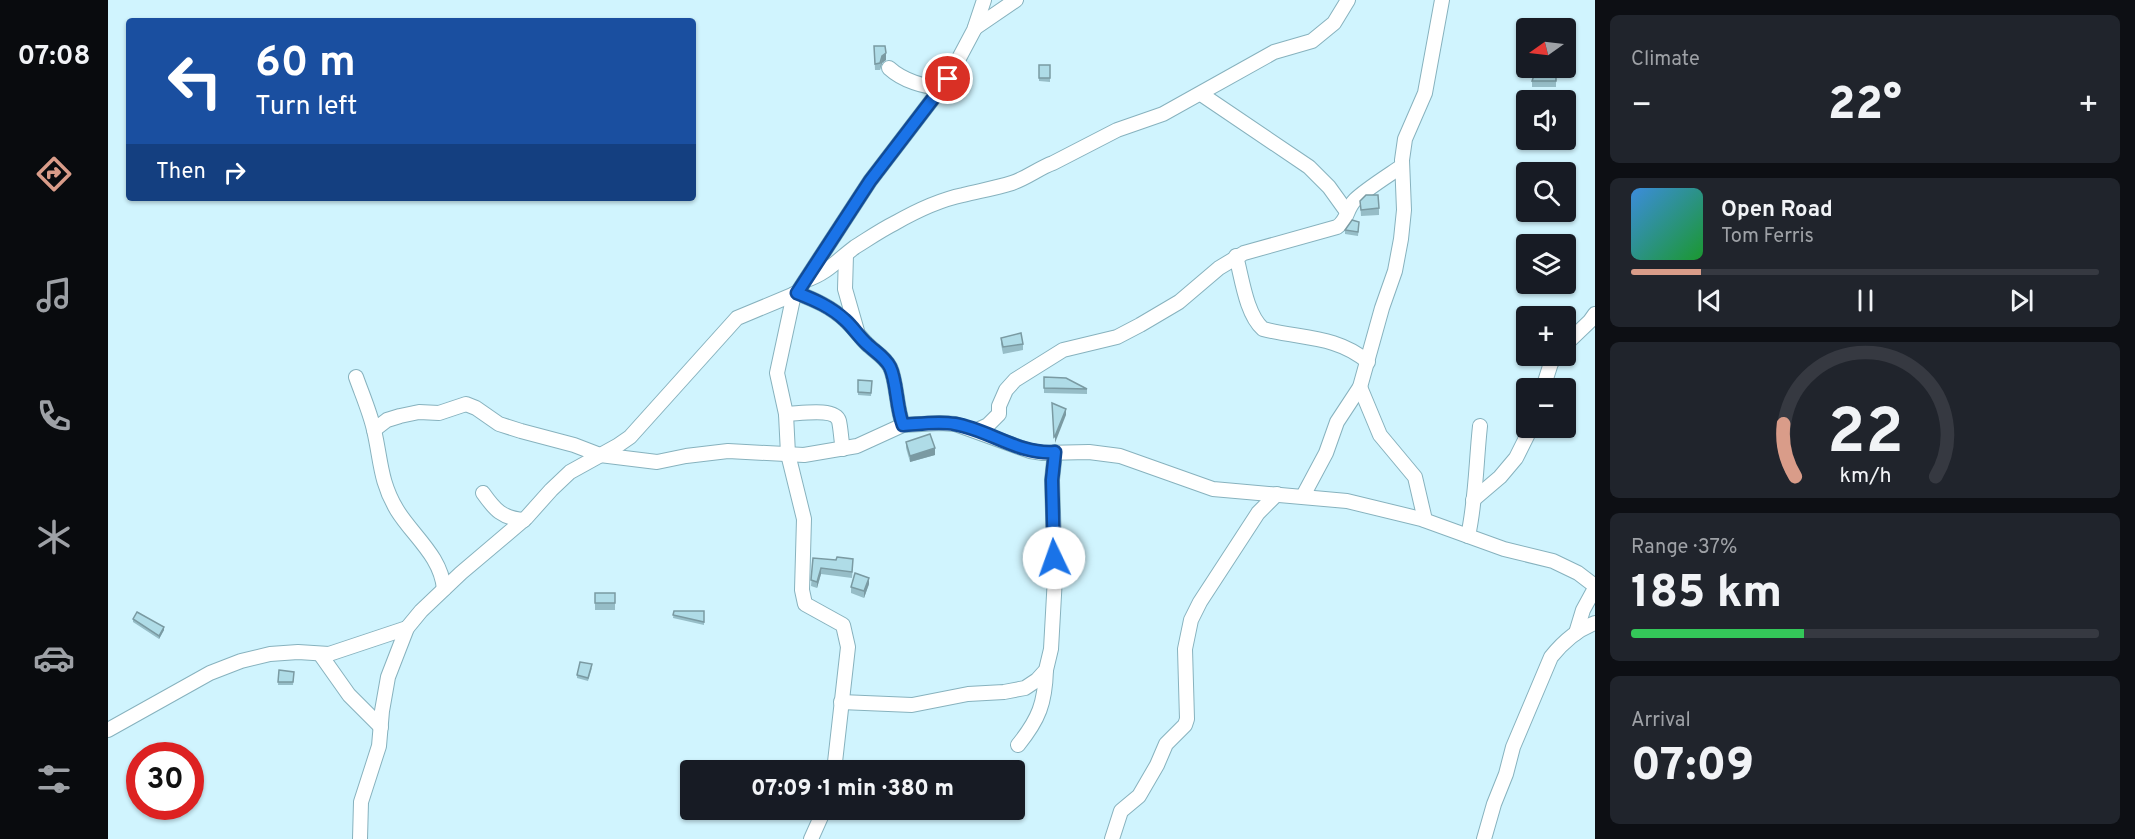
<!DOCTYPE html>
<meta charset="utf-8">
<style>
body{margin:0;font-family:Overpass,sans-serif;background:#20242c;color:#f1f3f6;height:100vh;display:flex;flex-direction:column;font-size:22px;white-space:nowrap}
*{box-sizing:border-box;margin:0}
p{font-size:20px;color:#9ea1a6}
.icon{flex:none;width:33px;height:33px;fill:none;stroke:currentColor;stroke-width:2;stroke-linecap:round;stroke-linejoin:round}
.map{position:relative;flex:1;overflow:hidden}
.panel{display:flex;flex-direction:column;gap:15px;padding:15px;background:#0d0f14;width:540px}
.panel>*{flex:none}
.top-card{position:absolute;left:18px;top:18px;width:570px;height:183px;border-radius:6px;box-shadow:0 2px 4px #0004;background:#1a4fa0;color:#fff;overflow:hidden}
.needle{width:39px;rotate:256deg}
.fabs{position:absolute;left:1408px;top:18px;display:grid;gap:12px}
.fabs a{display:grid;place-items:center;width:60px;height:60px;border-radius:6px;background:#171b24;box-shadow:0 2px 4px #0004;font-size:30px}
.speed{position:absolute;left:18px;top:742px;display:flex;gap:12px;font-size:30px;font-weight:700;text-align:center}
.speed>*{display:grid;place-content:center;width:78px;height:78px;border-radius:50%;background:#171b24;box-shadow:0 2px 4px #0004;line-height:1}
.speed .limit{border:9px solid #d22;background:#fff;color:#111}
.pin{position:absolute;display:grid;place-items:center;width:51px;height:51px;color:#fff;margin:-26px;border:3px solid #fff;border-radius:50%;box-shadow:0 2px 6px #0007}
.me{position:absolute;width:66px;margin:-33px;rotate:357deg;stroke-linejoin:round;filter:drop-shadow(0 0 4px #0008)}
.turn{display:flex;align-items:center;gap:21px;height:126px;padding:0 30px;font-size:27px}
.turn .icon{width:78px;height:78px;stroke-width:2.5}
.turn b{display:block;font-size:42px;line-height:51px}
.then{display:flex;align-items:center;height:57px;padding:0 30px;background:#0003;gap:12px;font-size:22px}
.big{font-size:45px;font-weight:800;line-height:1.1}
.panel .widget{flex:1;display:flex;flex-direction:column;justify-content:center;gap:9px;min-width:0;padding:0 21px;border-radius:9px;background:#20242c}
.panel .dial{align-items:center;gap:0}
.dial svg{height:156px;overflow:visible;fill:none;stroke:#363941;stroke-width:7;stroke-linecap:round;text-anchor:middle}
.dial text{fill:#f1f3f6;stroke:none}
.song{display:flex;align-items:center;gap:18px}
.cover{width:72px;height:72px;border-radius:9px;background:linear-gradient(135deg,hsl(210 70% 55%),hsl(130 70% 35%))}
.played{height:6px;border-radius:3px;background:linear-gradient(90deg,#d99c89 15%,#363941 15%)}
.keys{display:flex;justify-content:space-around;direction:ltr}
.heat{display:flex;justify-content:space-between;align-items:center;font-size:33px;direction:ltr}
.charge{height:9px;border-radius:4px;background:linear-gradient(90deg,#34c759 37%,#363941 0)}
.trip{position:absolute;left:572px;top:760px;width:345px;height:60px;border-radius:6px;background:#171b24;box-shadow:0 2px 4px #0004;font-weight:800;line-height:60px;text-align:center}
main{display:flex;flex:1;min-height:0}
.menu{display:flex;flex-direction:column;width:108px;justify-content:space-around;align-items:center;background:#090b0e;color:#9ea1a6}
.menu .icon{width:42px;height:42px}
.menu .on{color:#d99c89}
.menu b{font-size:27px;color:#f1f3f6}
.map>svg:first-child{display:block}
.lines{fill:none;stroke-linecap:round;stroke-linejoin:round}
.minor-casing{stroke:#87b2be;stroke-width:16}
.minor{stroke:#fff;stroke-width:14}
.wall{fill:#96bdc7}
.shaded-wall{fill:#7a9aa2}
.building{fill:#afdce7;stroke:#7a9aa2;stroke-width:1.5}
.route-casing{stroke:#114b97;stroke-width:15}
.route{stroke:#1a73e8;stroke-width:10}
</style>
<main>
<nav class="menu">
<b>07:08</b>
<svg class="icon on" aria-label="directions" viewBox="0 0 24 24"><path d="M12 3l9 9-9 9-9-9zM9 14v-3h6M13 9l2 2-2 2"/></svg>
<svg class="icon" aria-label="music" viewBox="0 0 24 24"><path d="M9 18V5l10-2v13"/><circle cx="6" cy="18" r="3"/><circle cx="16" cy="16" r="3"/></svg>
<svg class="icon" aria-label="phone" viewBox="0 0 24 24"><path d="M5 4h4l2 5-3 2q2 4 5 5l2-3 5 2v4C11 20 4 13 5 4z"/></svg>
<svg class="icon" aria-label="climate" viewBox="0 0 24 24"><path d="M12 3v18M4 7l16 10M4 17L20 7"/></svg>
<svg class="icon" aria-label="car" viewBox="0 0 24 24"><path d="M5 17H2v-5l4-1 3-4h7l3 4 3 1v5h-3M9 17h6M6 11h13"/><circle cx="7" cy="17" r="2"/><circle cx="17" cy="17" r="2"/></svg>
<svg class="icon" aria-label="filters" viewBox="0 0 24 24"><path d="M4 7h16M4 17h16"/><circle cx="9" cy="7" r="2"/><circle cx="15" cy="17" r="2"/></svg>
</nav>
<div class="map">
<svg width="1487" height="839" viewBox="0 0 1487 839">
<rect width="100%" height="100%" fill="#d0f4fe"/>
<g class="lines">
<g class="minor-casing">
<g id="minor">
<polyline points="867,28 908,0"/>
<path d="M 781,68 C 794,80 817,88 834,87"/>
<polyline points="1093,94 1201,167 1221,187 1239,212"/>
<polyline points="738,255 737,289 749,331"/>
<path d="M 1128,256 C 1134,278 1138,314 1155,329 C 1193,339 1228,335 1260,362"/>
<path d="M 698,280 C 718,274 731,259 747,247 C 760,239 773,230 787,223 C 808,211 831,200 855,195 C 871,191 888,188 904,183 C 919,178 931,168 945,163 L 1009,130 L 1055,114 L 1166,52 L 1204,41 L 1226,23 L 1240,0"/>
<path d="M 689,293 C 707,300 723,307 737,320 C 745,327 751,336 759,344 C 766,351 777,357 782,367 C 789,381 788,407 795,425"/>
<polyline points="686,294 669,373 678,414 680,454 696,519 694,590 697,604 735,625 740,647 726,771"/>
<polyline points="1458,344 1482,321 1487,314"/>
<path d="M 248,377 C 254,394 262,412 266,430 C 273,460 272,482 289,510 C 305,536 333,556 336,589"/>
<polyline points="1252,387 1272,435 1307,477 1317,520"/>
<polyline points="1435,388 1443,363 1449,356"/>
<path d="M 678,414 C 690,414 727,407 731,421 C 733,430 733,440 735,449"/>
<polyline points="266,430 279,420 292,416 311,412 331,413 358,404 368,408 391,424 413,431 466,445 492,455 549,462 578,456 620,451 696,455 749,446 795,425 832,423 847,424 922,451 935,453 981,452 1012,456 1105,489 1239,501 1313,519 1396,549 1445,561 1470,573 1487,586"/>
<path d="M 869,430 L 880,425 L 891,414 L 891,406 L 898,390 L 907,380 L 955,350 L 1009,337 L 1032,325 L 1071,302 L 1111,268 L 1136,253 L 1229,227 C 1240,220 1238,209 1247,200 C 1257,190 1281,175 1294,166"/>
<path d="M 375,493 C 387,510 394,518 416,520"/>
<polyline points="1195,496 1218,453 1229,422 1252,387 1274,308 1287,271 1293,239 1296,210 1294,160 1297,139 1317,93 1334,0"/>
<polyline points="1365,500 1392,477 1408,458 1423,428"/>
<path d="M 1360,536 C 1368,500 1368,463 1372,426"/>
<polyline points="1468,633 1475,610 1487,588"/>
<polyline points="212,654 241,695 273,727"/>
<polyline points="733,702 804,705 860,694 896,692 917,688 929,680 938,670 943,649 947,577 944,480 947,452"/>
<polyline points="0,730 102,673 133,661 162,654 190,652 221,654 299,628"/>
<path d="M 910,745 C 931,719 937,703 938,670"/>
<polyline points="252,839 253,802 271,746 274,711 280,677 299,628 313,611 353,573 418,518 443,490 462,472 509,446 522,437 629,318 689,293 762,181 840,79 866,30 876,0"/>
<polyline points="703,839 716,810"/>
<polyline points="1004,839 1013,811 1031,796 1049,765 1058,744 1077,725 1079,719 1077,649 1083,620 1092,602 1150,513 1169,494"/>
<path d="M 1376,839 L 1386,804 L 1398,774 L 1405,747 L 1443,657 C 1455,642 1468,630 1487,623"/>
</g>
</g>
<use href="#minor" class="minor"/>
</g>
<g class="wall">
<polygon points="766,46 778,60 774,63 772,70 767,70"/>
<polygon points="931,65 942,65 942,82 931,81"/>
<polygon points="1448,71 1448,87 1424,87 1424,81"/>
<polygon points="1252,201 1271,208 1271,215 1253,216"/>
<polygon points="1251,225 1250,236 1237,234 1237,230"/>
<polygon points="893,338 915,344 915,350 895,354 893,344"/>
<polygon points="936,377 979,389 979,394 936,393"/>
<polygon points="750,380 764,381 763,396 750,395"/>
<polygon points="798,442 827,455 802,462 798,448"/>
<polygon points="705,558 745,565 744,578 713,574 709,588 703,586"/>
<polygon points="761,584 756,598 743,593 743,587"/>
<rect x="487" y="593" width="20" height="17"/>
<polygon points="566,611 596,622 596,625 565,618"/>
<polygon points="25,619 56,630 51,639 25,622"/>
<polygon points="484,668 480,681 469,678 469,675"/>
<polygon points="171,670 186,672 185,685 170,685"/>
</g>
<g class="shaded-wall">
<polygon points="778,53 778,60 774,63 772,70 774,56"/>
<polygon points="958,409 958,415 947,443 947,436"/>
<polygon points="827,448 827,455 802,462 802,456"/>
<polygon points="713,568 713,574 709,588 709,582"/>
<polygon points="761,578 761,584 756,598 756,591"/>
<polygon points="56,627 56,630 51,639 51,636"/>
</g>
<g class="building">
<polygon points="766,46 777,46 778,53 774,56 772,63 767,64"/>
<rect x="931" y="65" width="11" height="13"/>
<polygon points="1428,70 1448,71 1448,81 1424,81"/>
<polygon points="1258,195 1270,195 1271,208 1253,210 1252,201"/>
<polygon points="1244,220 1251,222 1250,232 1237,230"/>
<polygon points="913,333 915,344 895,347 893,338"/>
<polygon points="936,377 958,378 979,389 936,388"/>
<polygon points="750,380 764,381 763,393 750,392"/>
<polygon points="944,403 958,409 947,436 946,437"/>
<polygon points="822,434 827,448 802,456 798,442"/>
<polygon points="729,557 745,559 744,572 713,568 709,582 703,580 705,558 728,560"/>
<polygon points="747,573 761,578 756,591 743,587"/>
<rect x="487" y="593" width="20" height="10"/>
<polygon points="566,611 596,611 596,622 565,615"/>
<polygon points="29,612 56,627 51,636 25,619"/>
<polygon points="472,662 484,664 480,678 469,675"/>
<polygon points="171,670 186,672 185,682 170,682"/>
</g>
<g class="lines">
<g class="route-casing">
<path id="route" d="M 840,79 L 762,181 L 689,293 C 707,300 723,307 737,320 C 745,327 751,337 759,344 C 766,351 777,357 782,367 C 789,381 788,407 795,425 C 812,424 830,421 847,424 C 882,430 911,455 947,452 L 944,480 L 946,558"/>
</g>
<use href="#route" class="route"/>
</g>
</svg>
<div class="fabs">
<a><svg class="needle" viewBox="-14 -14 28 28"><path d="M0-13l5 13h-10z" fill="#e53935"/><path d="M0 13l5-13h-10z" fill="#9ea1a6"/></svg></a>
<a><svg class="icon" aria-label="sound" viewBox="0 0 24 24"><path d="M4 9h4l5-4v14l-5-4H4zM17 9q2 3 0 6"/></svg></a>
<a><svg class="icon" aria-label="search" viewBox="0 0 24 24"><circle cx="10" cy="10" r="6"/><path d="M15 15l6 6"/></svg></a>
<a><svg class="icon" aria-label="layers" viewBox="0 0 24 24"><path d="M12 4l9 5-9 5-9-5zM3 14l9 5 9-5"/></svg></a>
<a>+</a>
<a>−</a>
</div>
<div class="speed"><div class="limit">30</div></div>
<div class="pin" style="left:840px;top:79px;background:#d93025"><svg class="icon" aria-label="arrive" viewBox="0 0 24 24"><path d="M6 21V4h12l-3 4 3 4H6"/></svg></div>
<svg class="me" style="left:946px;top:558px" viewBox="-20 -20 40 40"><circle r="19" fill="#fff"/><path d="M0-13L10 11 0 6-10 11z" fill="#1a73e8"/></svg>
<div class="trip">07:09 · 1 min · 380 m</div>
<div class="top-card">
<div class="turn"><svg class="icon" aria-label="left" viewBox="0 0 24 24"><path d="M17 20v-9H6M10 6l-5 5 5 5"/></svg><div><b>60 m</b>Turn left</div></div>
<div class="then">Then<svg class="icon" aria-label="right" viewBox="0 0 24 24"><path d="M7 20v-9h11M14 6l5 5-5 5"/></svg></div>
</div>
</div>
<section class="panel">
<div class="widget"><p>Climate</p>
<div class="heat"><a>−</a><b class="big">22°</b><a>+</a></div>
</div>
<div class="widget">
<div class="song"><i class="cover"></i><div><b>Open Road</b><p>Tom Ferris</p></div></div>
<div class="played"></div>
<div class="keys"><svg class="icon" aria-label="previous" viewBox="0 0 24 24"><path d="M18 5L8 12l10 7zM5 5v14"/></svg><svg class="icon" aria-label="pause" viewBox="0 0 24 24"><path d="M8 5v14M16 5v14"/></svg><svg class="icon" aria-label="next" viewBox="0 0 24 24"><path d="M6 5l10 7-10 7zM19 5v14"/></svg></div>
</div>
<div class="widget dial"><svg viewBox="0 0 100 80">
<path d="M14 69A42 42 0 1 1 86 69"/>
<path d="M14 69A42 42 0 0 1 8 42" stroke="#d99c89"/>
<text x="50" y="56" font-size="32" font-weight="700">22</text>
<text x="50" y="72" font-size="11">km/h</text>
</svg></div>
<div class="widget"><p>Range · 37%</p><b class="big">185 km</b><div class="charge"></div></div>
<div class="widget"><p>Arrival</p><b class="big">07:09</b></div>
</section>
</main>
